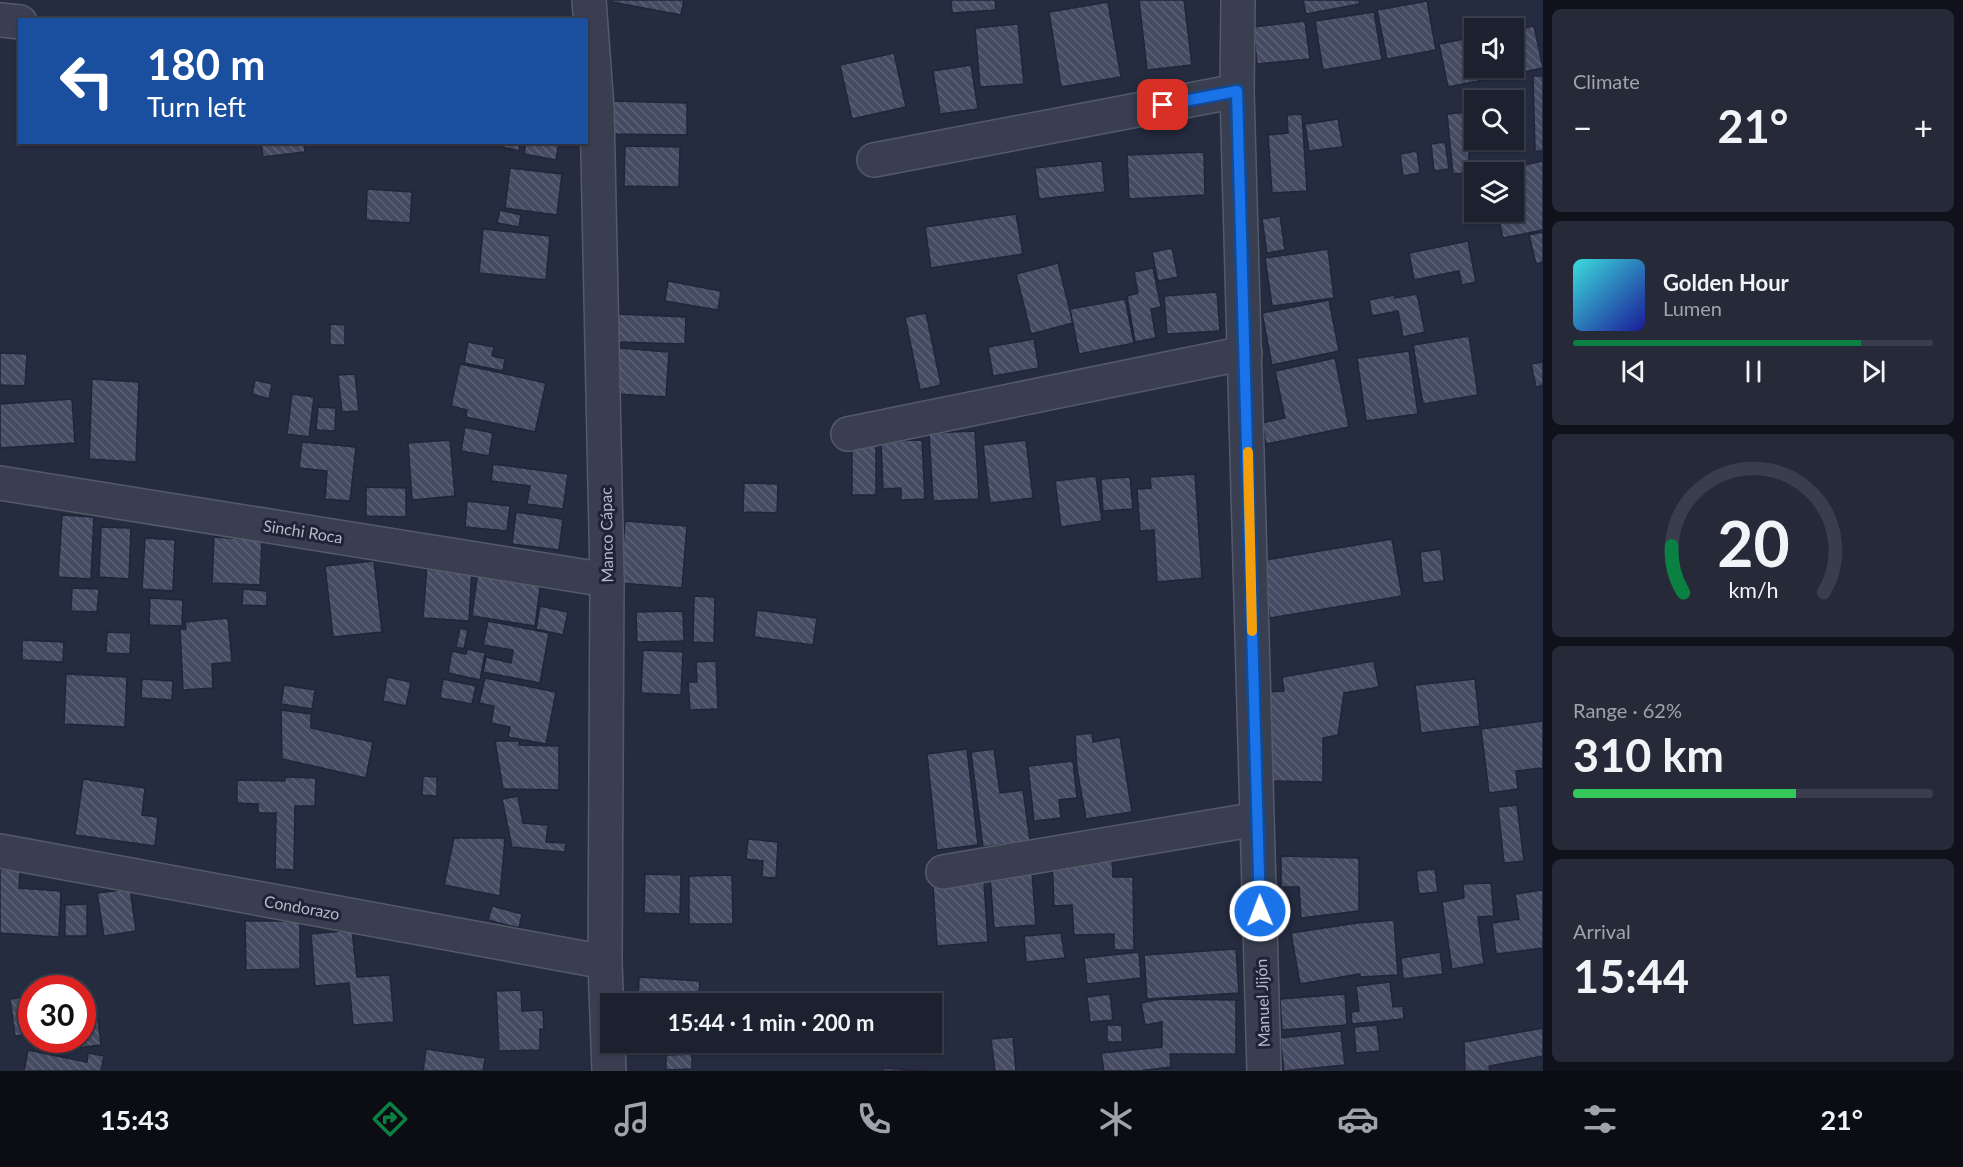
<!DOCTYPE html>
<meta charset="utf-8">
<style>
body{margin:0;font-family:Lato,sans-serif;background:#252938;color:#f1f3f6;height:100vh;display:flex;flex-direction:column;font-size:22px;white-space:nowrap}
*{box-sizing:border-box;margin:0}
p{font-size:20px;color:#a0a3ab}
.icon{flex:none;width:33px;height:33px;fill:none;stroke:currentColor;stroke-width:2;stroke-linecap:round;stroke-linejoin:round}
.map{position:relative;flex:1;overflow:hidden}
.details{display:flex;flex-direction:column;gap:9px;padding:9px;background:#0f121a;width:420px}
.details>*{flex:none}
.guide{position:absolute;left:18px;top:18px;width:570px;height:126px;border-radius:0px;box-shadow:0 2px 4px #0004,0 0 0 2px #3a3e4c;background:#1a4fa0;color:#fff;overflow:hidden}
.controls{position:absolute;left:1464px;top:18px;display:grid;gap:12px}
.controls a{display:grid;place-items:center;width:60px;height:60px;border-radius:0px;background:#1c2130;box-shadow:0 2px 4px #0004,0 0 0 2px #3a3e4c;font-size:30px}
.speed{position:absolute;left:18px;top:975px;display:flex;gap:12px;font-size:30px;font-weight:700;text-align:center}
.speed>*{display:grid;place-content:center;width:78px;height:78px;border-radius:50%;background:#1c2130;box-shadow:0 2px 4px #0004,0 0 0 2px #3a3e4c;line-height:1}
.speed .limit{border:9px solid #d22;background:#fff;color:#111}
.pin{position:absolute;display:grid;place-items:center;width:51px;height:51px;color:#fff;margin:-26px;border-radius:12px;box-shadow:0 3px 9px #0006}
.me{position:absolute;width:66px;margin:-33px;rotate:359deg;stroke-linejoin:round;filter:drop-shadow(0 0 4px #0008)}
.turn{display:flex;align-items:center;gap:21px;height:126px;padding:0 30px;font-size:27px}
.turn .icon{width:78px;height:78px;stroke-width:2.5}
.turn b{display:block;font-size:42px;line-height:51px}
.big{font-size:45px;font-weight:700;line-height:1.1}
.details .widget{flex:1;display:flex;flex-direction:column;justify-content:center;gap:9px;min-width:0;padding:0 21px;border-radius:9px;background:#252938}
.details .dial{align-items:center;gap:0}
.dial svg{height:156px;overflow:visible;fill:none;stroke:#3a3e4c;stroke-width:7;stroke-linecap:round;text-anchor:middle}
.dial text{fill:#f1f3f6;stroke:none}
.song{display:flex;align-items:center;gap:18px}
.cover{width:72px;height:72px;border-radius:9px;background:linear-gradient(135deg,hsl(180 70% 55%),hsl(240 70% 35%))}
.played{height:6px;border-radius:3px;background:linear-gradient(90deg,#0b8043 80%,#3a3e4c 80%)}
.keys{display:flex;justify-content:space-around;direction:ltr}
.heat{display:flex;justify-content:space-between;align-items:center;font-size:33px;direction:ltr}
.charge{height:9px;border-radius:4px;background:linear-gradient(90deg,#34c759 62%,#3a3e4c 0)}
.trip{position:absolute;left:600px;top:993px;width:342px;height:60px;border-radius:0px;background:#1c2130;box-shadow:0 2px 4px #0004,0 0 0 2px #3a3e4c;font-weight:700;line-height:60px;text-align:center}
.tab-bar{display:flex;height:96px;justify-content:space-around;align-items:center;background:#0b0d13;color:#a0a3ab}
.tab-bar .icon{width:42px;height:42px}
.tab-bar .active{color:#0b8043}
.tab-bar b{font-size:27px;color:#f1f3f6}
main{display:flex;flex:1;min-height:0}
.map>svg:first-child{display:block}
.building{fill:url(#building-back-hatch);stroke:#202637;stroke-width:1.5}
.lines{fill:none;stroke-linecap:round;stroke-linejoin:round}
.minor-casing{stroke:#545a6a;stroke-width:36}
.minor{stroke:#393f50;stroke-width:33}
.route-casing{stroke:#114b97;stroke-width:15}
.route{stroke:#1a73e8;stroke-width:10}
.slow{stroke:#f59e0b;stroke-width:10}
.labels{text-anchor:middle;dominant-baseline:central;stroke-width:6;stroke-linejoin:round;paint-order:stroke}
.street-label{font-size:16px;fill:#b6baca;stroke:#1e2435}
</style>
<main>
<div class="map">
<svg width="1543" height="1071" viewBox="0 0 1543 1071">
<defs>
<pattern id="building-back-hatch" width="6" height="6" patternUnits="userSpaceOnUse" patternTransform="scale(1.5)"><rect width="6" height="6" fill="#444b62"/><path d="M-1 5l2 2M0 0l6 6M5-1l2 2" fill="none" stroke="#5d6377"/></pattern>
</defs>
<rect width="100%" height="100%" fill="#252c40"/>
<g class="building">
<polygon points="613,0 684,0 681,15 612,2"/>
<polygon points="951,0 995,0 996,10 952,13"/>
<polygon points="1139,0 1184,0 1192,65 1147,70"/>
<polygon points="1303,0 1359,0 1360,4 1306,14"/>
<polygon points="1427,1 1436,50 1387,59 1377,10"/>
<polygon points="1108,2 1121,77 1061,87 1049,12"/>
<polygon points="1374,12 1382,60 1323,70 1315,21"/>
<polygon points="1305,21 1310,59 1257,64 1253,27"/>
<polygon points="1018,24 1024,84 980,87 975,28"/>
<polygon points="1534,26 1543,68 1448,87 1439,44 1474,37 1474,68 1514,68 1514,30"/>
<polygon points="894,53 906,107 852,119 840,65"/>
<polygon points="971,65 978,109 940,114 933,71"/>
<polygon points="1533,76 1543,76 1543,151 1535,151"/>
<polygon points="610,101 687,103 687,135 609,134"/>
<polygon points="1469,112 1469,173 1453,174 1447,114"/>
<polygon points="1302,114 1307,191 1272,193 1268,135 1288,133 1287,115"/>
<polygon points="1338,119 1343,147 1309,151 1305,124"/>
<polygon points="261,142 304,142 305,152 263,157"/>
<polygon points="481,142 520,142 519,151"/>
<polygon points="526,142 559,142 556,160 524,154"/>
<polygon points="1445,142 1449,169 1434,171 1431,144"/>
<polygon points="625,146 680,147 679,187 624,186"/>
<polygon points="1417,151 1420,173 1403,176 1400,154"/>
<polygon points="1204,152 1205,195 1129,199 1127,155"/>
<polygon points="1102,161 1105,192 1039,199 1035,168"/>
<polygon points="1543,161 1543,230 1503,238 1497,212 1514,212 1514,172 1491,172"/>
<polygon points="510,168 562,174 557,215 505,208"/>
<polygon points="367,189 412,192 410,223 366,220"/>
<polygon points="500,210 521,215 519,227 497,223"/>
<polygon points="1016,214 1023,254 931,268 925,227"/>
<polygon points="1280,216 1285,250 1267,253 1262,219"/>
<polygon points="483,229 550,236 546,280 479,273"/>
<polygon points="1543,232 1543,262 1536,264 1529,235"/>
<polygon points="1468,241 1476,282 1462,285 1459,271 1414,280 1409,253"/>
<polygon points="1172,248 1178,277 1158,281 1152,252"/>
<polygon points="1328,249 1334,298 1272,306 1265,258"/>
<polygon points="1058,263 1073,323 1031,334 1016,274"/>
<polygon points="1153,268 1161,307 1151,309 1156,338 1135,342 1127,296 1138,293 1134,272"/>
<polygon points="668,281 721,291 718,310 665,301"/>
<polygon points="1217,292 1220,331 1167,334 1164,296"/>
<polygon points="1417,294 1425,332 1403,337 1398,311 1372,316 1369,300 1394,295 1395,298"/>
<polygon points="1125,299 1134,343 1079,354 1070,309"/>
<polygon points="1329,300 1339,351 1272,365 1262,313"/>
<polygon points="926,313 941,385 920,390 905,317"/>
<polygon points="618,314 686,317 685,344 617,342"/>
<polygon points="330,324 345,325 345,345 330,345"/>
<polygon points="1469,336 1478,395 1423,404 1413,345"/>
<polygon points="1034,339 1039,368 993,376 988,347"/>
<polygon points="468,342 494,347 492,356 505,359 503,371 464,363"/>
<polygon points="619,348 669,352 666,397 617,394"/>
<polygon points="1409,351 1418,414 1366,421 1357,358"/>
<polygon points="0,353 27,354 25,386 0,385"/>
<polygon points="1335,358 1349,427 1266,444 1262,423 1285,418 1275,371"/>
<polygon points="1543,362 1543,385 1536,387 1531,364"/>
<polygon points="460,364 546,383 535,432 466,417 467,410 451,406"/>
<polygon points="355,374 359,411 342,412 338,375"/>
<polygon points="92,379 139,382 136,462 89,459"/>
<polygon points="255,380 272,384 269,399 252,394"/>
<polygon points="292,394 314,397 309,437 287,434"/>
<polygon points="72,399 75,443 0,448 0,404"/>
<polygon points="318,407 336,408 335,431 316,430"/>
<polygon points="465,427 493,433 489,456 461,451"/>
<polygon points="975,431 979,499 933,501 929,433"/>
<polygon points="450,440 455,496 412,500 408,443"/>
<polygon points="922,440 925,499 901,500 901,488 883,489 881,441"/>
<polygon points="1026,440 1033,498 990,503 983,445"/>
<polygon points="302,442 356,447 350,501 325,499 327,471 299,468"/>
<polygon points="852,445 876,446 876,495 852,495"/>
<polygon points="493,464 568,474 563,509 527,504 530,486 491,481"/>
<polygon points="1195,474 1202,578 1157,582 1154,530 1140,531 1137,489 1151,488 1150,477"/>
<polygon points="1096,476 1102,521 1061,527 1055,481"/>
<polygon points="1130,477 1133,509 1103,511 1101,479"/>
<polygon points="744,483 778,484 777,513 743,512"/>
<polygon points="366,487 406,488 406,517 366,516"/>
<polygon points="467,501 510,506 507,531 465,527"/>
<polygon points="516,512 563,519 559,550 512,544"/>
<polygon points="62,515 94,517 91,579 58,577"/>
<polygon points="625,521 687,526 682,588 620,583"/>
<polygon points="101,527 131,528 129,579 99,577"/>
<polygon points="214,537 262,540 260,585 212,583"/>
<polygon points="145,538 175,540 173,591 142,589"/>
<polygon points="1392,539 1402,596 1270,618 1260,561"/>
<polygon points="1441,549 1444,581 1423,583 1420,552"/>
<polygon points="374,561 382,632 333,637 325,566"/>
<polygon points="427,565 472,568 469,621 423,618"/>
<polygon points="478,570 541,580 535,626 472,616"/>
<polygon points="72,588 99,589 97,612 71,611"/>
<polygon points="243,589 267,591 267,606 242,605"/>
<polygon points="694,596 715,597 714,643 693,642"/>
<polygon points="150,598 183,600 182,626 149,625"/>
<polygon points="540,606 568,612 563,635 536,629"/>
<polygon points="757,610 817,618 813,645 754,637"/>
<polygon points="683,611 684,641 637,642 636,612"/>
<polygon points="228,618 232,662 212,664 213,688 183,690 180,629 186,629 185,622"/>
<polygon points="488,621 549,633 540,683 483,672 486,657 511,663 513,650 483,645"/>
<polygon points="460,628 468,630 464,649 456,647"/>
<polygon points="107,632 131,633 130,654 106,653"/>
<polygon points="22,640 64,642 63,662 22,660"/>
<polygon points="467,649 485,653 480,680 448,673 452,651 466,654"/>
<polygon points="643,650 683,652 681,695 641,693"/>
<polygon points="716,661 718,709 690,710 688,682 697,682 696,662"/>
<polygon points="1374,661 1379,687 1344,693 1338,735 1323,738 1323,782 1266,781 1267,692 1284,691 1282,677"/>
<polygon points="66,674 127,677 125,727 64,724"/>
<polygon points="387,677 411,682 406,706 383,701"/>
<polygon points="485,678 556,692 546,744 508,737 510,727 491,723 494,706 479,703"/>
<polygon points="142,679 173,681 172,700 141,698"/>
<polygon points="443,679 476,686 472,704 440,698"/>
<polygon points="1475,679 1480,726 1421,733 1415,685"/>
<polygon points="284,685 315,690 312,709 281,704"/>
<polygon points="281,710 311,714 311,728 373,742 366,778 282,759"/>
<polygon points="1543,721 1543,768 1516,771 1518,789 1489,793 1481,729"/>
<polygon points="1092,733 1093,742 1120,737 1132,812 1086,819 1077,769 1075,735"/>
<polygon points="495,741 519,741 519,745 559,746 559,790 503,789"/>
<polygon points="967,749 978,845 937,850 927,754"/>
<polygon points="994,749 1000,793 1023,790 1030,841 983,847 971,752"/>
<polygon points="1073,761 1077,798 1059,800 1061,818 1034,821 1028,766"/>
<polygon points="423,776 437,777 437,796 422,795"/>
<polygon points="285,777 316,778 315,806 295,806 294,870 275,869 276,813 258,813 258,804 237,803 237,780 285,781"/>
<polygon points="83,779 145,788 142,815 158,817 155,846 75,835"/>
<polygon points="518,796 523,823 548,825 546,842 566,843 565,852 512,847 502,799"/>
<polygon points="1517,805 1524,861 1504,863 1498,807"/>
<polygon points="454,838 505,838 500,896 444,885"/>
<polygon points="748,839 778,842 776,878 762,877 763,861 746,859"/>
<polygon points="1281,856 1359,858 1359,911 1301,918 1299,887 1281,887"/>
<polygon points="1112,858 1113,877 1133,877 1134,950 1114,950 1114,934 1074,935 1072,905 1054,906 1052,860"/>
<polygon points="0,869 20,871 19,888 61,891 59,937 0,933"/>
<polygon points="1435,869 1438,892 1419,894 1416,871"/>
<polygon points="1032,873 1036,925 994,928 990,876"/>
<polygon points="645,874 681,875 680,914 644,913"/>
<polygon points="732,875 733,924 689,924 689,876"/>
<polygon points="984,882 988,942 937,946 933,886"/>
<polygon points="1491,883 1494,916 1478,917 1484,964 1452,969 1442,902 1464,898 1463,884"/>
<polygon points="130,889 136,931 104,936 97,893"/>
<polygon points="1543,890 1543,948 1496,954 1492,923 1519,919 1515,894"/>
<polygon points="87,904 87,936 65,936 65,905"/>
<polygon points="492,906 522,914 519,928 488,920"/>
<polygon points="1394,920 1398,975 1360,977 1360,974 1300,984 1291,933 1357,923"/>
<polygon points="245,921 300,921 300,969 246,970"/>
<polygon points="352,930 357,977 390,975 394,1022 353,1025 349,983 315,986 311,934"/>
<polygon points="1061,933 1065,958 1026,962 1024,936"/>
<polygon points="1236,949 1239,993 1147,999 1144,955"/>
<polygon points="1139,952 1141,978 1087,984 1084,958"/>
<polygon points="1440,952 1443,974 1403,979 1401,958"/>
<polygon points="639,977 700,981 698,1004 638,1004"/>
<polygon points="1390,982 1393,1007 1403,1006 1404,1019 1352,1024 1351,1012 1359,1011 1356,986"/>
<polygon points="82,990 87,990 90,1020 98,1019 101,1045 76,1048 75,1040 82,1040"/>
<polygon points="521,990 522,1011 543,1010 544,1029 540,1029 540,1050 499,1051 496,991"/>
<polygon points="1110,994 1113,1020 1090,1022 1087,997"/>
<polygon points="1345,994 1347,1025 1282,1030 1280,999"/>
<polygon points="32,996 32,1034 15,1036 10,999"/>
<polygon points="1161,999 1236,1000 1236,1054 1170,1054 1171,1067 1139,1071 1104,1071 1101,1053 1162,1047 1162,1022 1145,1025 1141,1003"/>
<rect x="1107" y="1025" width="15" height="17"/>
<polygon points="1377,1025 1380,1051 1356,1053 1354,1027"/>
<polygon points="1543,1028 1543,1056 1489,1066 1490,1071 1465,1071 1464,1042"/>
<polygon points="1341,1031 1345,1065 1284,1071 1280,1038"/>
<polygon points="1013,1037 1016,1071 995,1071 991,1039"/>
<polygon points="426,1049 485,1058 483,1071 423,1071"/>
<polygon points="28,1050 87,1062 88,1053 104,1056 101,1071 24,1071"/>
<polygon points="692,1054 692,1069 666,1070 666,1055"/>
<polygon points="883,1068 929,1071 882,1071"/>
</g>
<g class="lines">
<g class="minor-casing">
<g id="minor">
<polyline points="589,0 597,109 607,580 605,962 609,1071"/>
<polyline points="1238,0 1237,91 1264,1071"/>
<polyline points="0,20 20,22"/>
<polyline points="874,160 1237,91"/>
<polyline points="848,434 1245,353"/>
<polyline points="0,483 607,580"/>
<polyline points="0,851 605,962"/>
<polyline points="943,872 1257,819"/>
</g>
</g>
<use href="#minor" class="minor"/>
</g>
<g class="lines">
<g class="route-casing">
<polyline id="route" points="1163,105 1237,91 1260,911"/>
</g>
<use href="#route" class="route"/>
<polyline class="slow" points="1248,452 1252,631"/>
</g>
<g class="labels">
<g class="street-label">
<text transform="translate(303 531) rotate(9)">Sinchi Roca</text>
<text transform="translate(606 535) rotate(-91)">Manco Cápac</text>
<text transform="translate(302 907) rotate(10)">Condorazo</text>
<text transform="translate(1262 1003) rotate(-92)">Manuel Jijón</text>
</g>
</g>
</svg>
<div class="controls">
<a><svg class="icon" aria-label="sound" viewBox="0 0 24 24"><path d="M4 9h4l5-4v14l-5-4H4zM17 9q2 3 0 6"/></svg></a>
<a><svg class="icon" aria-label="search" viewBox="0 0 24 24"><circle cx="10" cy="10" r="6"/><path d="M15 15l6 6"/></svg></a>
<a><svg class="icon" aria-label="layers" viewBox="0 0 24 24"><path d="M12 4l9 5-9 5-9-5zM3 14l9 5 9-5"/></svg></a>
</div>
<div class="speed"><div class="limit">30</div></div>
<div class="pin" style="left:1163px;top:105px;background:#d93025"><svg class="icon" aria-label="arrive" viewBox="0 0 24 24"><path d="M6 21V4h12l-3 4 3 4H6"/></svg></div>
<svg class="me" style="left:1260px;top:911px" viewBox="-20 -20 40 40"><circle r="17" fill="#1a73e8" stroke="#fff" stroke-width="3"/><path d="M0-11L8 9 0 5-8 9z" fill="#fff"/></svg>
<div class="trip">15:44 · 1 min · 200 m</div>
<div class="guide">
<div class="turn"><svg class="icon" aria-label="left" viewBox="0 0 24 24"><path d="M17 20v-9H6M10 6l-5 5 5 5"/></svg><div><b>180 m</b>Turn left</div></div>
</div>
</div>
<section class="details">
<div class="widget"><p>Climate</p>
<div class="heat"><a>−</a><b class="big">21°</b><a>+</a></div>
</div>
<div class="widget">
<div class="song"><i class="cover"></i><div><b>Golden Hour</b><p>Lumen</p></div></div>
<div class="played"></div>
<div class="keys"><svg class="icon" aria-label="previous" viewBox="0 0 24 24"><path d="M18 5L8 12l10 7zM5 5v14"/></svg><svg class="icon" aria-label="pause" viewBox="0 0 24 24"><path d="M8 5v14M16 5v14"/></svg><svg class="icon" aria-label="next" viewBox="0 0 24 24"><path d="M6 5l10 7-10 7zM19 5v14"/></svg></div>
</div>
<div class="widget dial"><svg viewBox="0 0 100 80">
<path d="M14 69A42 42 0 1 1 86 69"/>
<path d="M14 69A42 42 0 0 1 8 45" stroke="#0b8043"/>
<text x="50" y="56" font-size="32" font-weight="700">20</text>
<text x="50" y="72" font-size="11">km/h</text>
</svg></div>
<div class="widget"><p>Range · 62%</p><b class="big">310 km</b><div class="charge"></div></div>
<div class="widget"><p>Arrival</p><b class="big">15:44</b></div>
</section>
</main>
<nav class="tab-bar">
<b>15:43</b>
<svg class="icon active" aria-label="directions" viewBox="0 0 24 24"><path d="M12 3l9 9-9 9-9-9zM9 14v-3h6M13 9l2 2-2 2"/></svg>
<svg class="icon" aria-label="music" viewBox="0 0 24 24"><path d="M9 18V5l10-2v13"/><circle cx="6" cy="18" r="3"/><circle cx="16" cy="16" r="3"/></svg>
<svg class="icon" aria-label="phone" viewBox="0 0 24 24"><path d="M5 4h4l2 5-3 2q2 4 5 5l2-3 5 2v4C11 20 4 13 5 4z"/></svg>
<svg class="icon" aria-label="climate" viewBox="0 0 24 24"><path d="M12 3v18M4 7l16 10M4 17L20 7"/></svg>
<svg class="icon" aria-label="car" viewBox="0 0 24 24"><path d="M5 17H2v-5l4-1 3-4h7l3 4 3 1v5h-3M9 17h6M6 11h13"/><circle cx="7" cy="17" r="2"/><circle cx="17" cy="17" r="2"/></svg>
<svg class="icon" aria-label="filters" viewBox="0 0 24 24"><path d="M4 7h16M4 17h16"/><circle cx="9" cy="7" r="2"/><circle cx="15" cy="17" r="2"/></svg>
<b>21°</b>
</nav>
